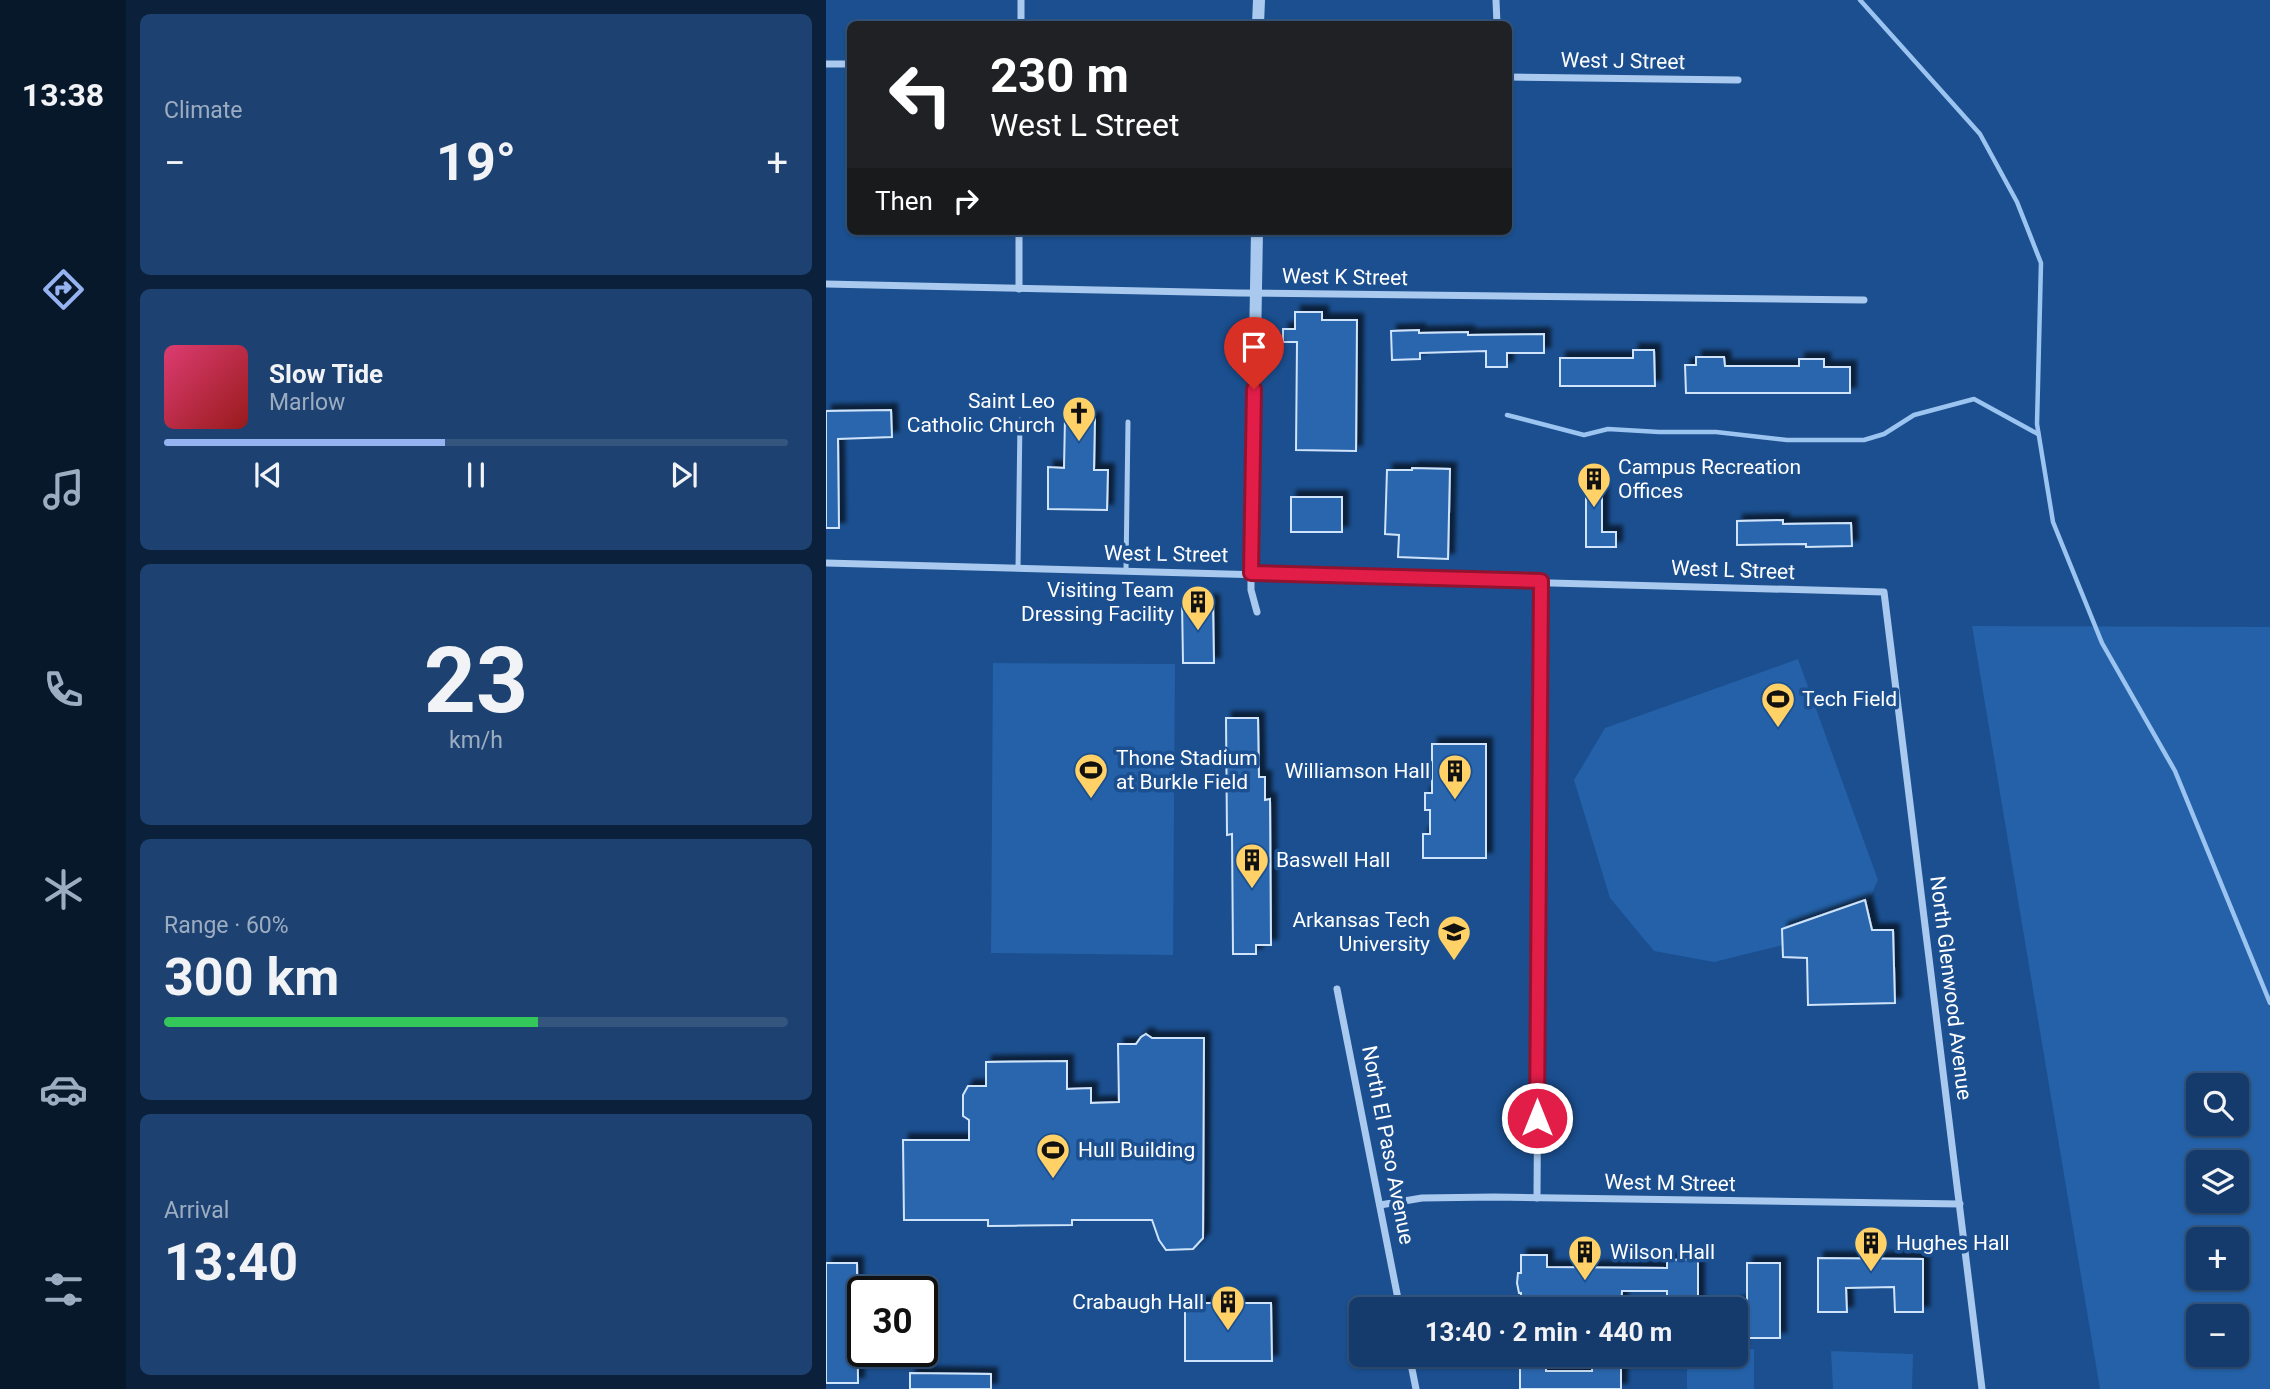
<!DOCTYPE html>
<meta charset="utf-8">
<style>
body{margin:0;font-family:Roboto,sans-serif;background:#1d4271;color:#f1f3f6;height:100vh;display:flex;flex-direction:column;font-size:26px;white-space:nowrap}
*{box-sizing:border-box;margin:0}
p{font-size:23px;color:#9dadc1}
.icon{flex:none;width:38px;height:38px;fill:none;stroke:currentColor;stroke-width:2;stroke-linecap:round;stroke-linejoin:round}
.map{position:relative;flex:1;overflow:hidden}
.side{display:flex;flex-direction:column;gap:14px;padding:14px;background:#0b203b;width:700px}
.side>*{flex:none}
.banner{position:absolute;left:21px;top:21px;width:665px;height:214px;border-radius:10px;box-shadow:0 2px 5px #0004,0 0 0 2px #33557e;background:#202124;color:#fff;overflow:hidden}
.fabs{position:absolute;left:1360px;top:1073px;display:grid;gap:14px}
.fabs a{display:grid;place-items:center;width:63px;height:63px;border-radius:10px;background:#143b6b;box-shadow:0 2px 5px #0004,0 0 0 2px #33557e;font-size:35px}
.speed{position:absolute;left:21px;top:1276px;display:flex;gap:14px;font-size:35px;font-weight:700;text-align:center}
.speed>*{display:grid;place-content:center;width:91px;height:91px;border-radius:50%;background:#143b6b;box-shadow:0 2px 5px #0004,0 0 0 2px #33557e;line-height:1}
.speed .limit{border:4px solid #111;border-radius:10px;background:#fff;color:#111}
.pin{position:absolute;display:grid;place-items:center;width:60px;height:60px;color:#fff;margin:-72px -30px;border-radius:50% 50% 50% 0;rotate:-45deg;box-shadow:0 0 7px #0007}
.pin .icon{rotate:45deg}
.me{position:absolute;width:77px;margin:-38px;rotate:0deg;stroke-linejoin:round;filter:drop-shadow(0 0 5px #0008)}
.turn{display:flex;align-items:center;gap:24px;height:147px;padding:0 28px;font-size:32px}
.turn .icon{width:91px;height:91px;stroke-width:2.5}
.turn b{display:block;font-size:49px;line-height:60px}
.then{display:flex;align-items:center;height:66px;padding:0 28px;background:#0003;gap:14px;font-size:26px}
.big{font-size:52px;font-weight:700;line-height:1.1}
.side .tile{flex:1;display:flex;flex-direction:column;justify-content:center;gap:10px;min-width:0;padding:0 24px;border-radius:10px;background:#1d4271}
.side .dial{align-items:center;gap:0}
.dial b{font-size:91px;line-height:1}
.song{display:flex;align-items:center;gap:21px}
.cover{width:84px;height:84px;border-radius:10px;background:linear-gradient(135deg,hsl(340 70% 55%),hsl(0 70% 35%))}
.played{height:7px;border-radius:4px;background:linear-gradient(90deg,#95b2f1 45%,#33557e 45%)}
.keys{display:flex;justify-content:space-around;direction:ltr}
.heat{display:flex;justify-content:space-between;align-items:center;font-size:38px;direction:ltr}
.charge{height:10px;border-radius:5px;background:linear-gradient(90deg,#34c759 60%,#33557e 0)}
.trip{position:absolute;left:523px;top:1297px;width:399px;height:70px;border-radius:10px;background:#143b6b;box-shadow:0 2px 5px #0004,0 0 0 2px #33557e;font-weight:700;line-height:70px;text-align:center}
main{display:flex;flex:1;min-height:0}
.dock{display:flex;flex-direction:column;width:126px;justify-content:space-around;align-items:center;background:#08182b;color:#9dadc1}
.dock .icon{width:49px;height:49px}
.dock .active{color:#95b2f1}
.dock b{font-size:32px;color:#f1f3f6}
.map>svg:first-child{display:block}
.green{fill:#2461a8;fill-rule:evenodd}
.lines{fill:none;stroke-linecap:round;stroke-linejoin:round}
.stream{stroke:#9cc4f0;stroke-width:4.5}
.building{fill:#2a66ad;stroke:#cfe3fa;stroke-width:2;filter:url(#shadow)}
.service{stroke:#a9c9ee;stroke-width:5}
.minor{stroke:#a9c9ee;stroke-width:7}
.tertiary{stroke:#a9c9ee;stroke-width:12}
.route-casing{stroke:#92132f;stroke-width:18}
.route{stroke:#e11d48;stroke-width:12}
.labels{text-anchor:middle;dominant-baseline:central;stroke-width:7;stroke-linejoin:round;paint-order:stroke}
.street-label{font-size:21px;fill:#fff;stroke:#1b4f8f}
.poi-label{font-size:21px;fill:#fff;stroke:#1b4f8f;text-anchor:start}
</style>
<main>
<nav class="dock">
<b>13:38</b>
<svg class="icon active" aria-label="directions" viewBox="0 0 24 24"><path d="M12 3l9 9-9 9-9-9zM9 14v-3h6M13 9l2 2-2 2"/></svg>
<svg class="icon" aria-label="music" viewBox="0 0 24 24"><path d="M9 18V5l10-2v13"/><circle cx="6" cy="18" r="3"/><circle cx="16" cy="16" r="3"/></svg>
<svg class="icon" aria-label="phone" viewBox="0 0 24 24"><path d="M5 4h4l2 5-3 2q2 4 5 5l2-3 5 2v4C11 20 4 13 5 4z"/></svg>
<svg class="icon" aria-label="climate" viewBox="0 0 24 24"><path d="M12 3v18M4 7l16 10M4 17L20 7"/></svg>
<svg class="icon" aria-label="car" viewBox="0 0 24 24"><path d="M5 17H2v-5l4-1 3-4h7l3 4 3 1v5h-3M9 17h6M6 11h13"/><circle cx="7" cy="17" r="2"/><circle cx="17" cy="17" r="2"/></svg>
<svg class="icon" aria-label="filters" viewBox="0 0 24 24"><path d="M4 7h16M4 17h16"/><circle cx="9" cy="7" r="2"/><circle cx="15" cy="17" r="2"/></svg>
</nav>
<section class="side">
<div class="tile"><p>Climate</p>
<div class="heat"><a>−</a><b class="big">19°</b><a>+</a></div>
</div>
<div class="tile">
<div class="song"><i class="cover"></i><div><b>Slow Tide</b><p>Marlow</p></div></div>
<div class="played"></div>
<div class="keys"><svg class="icon" aria-label="previous" viewBox="0 0 24 24"><path d="M18 5L8 12l10 7zM5 5v14"/></svg><svg class="icon" aria-label="pause" viewBox="0 0 24 24"><path d="M8 5v14M16 5v14"/></svg><svg class="icon" aria-label="next" viewBox="0 0 24 24"><path d="M6 5l10 7-10 7zM19 5v14"/></svg></div>
</div>
<div class="tile dial"><b>23</b><p>km/h</p></div>
<div class="tile"><p>Range · 60%</p><b class="big">300 km</b><div class="charge"></div></div>
<div class="tile"><p>Arrival</p><b class="big">13:40</b></div>
</section>
<div class="map">
<svg width="1444" height="1389" viewBox="0 0 1444 1389">
<defs>
<filter id="shadow"><feDropShadow dx="6" dy="-6" stdDeviation="2" flood-color="#0009"/></filter>
</defs>
<rect width="100%" height="100%" fill="#1b4f8f"/>
<g class="green">
<path d="M 1146,626 L 1444,627 L 1444,1389 L 1274,1389 ZM 1372,1085 L 1410,1085 L 1410,1124 L 1372,1124 ZM 1372,1162 L 1410,1162 L 1410,1200 L 1372,1200 ZM 1372,1239 L 1410,1239 L 1410,1278 L 1372,1278 ZM 1372,1316 L 1410,1316 L 1410,1354 L 1372,1354 Z"/>
<polygon points="972,659 1052,880 1040,906 973,941 888,962 828,951 784,898 748,780 779,728"/>
<polygon points="167,663 349,664 347,955 165,953"/>
<polygon points="910,1349 928,1349 928,1389 861,1389 861,1355 910,1354"/>
<polygon points="1005,1351 1087,1354 1086,1389 1007,1389"/>
</g>
<g class="lines">
<g class="stream">
<polyline points="1034,0 1154,134 1191,202 1215,263 1211,424 1227,522 1276,643 1349,771 1444,1003"/>
<polyline points="681,415 758,435 782,429 833,432 890,432 961,440 1038,440 1058,434 1088,415 1148,399 1212,434"/>
</g>
</g>
<g class="building">
<polygon points="469,312 496,312 496,320 531,320 530,451 470,450 471,342 457,342 457,329 469,329"/>
<polygon points="593,330 593,333 642,332 642,335 718,334 718,353 681,353 681,367 660,367 660,351 594,353 594,359 566,360 565,331"/>
<polygon points="807,350 828,350 829,386 734,386 734,358 807,358"/>
<polygon points="870,357 898,357 899,366 973,366 973,359 998,359 998,367 1024,367 1024,393 860,393 859,365 870,365"/>
<polygon points="65,410 66,437 12,439 13,528 0,528 0,411"/>
<polygon points="239,418 269,419 268,470 282,470 281,510 222,509 222,467 238,468"/>
<polygon points="586,468 624,469 622,559 572,557 573,535 559,534 561,470 586,470"/>
<polygon points="760,486 776,487 776,532 790,532 790,547 760,547"/>
<rect x="465" y="497" width="51" height="35"/>
<polygon points="957,520 957,524 1025,523 1026,546 980,547 980,544 911,545 911,521"/>
<polygon points="356,601 387,601 388,663 357,663"/>
<polygon points="400,718 432,718 433,777 439,777 439,800 444,799 445,945 430,945 430,954 407,954 406,834 401,835"/>
<polygon points="606,744 660,744 660,858 597,858 597,834 604,834 604,810 599,810 599,793 606,793"/>
<polygon points="1039,900 1046,930 1067,930 1069,1003 982,1005 981,958 957,957 956,929"/>
<polygon points="320,1034 326,1038 378,1038 377,1238 367,1249 340,1250 333,1240 326,1220 246,1220 246,1225 162,1226 162,1220 78,1220 77,1140 143,1140 143,1120 137,1116 137,1095 142,1086 160,1086 160,1062 241,1061 241,1089 265,1088 265,1103 293,1102 292,1044 310,1044 315,1037"/>
<polygon points="695,1255 721,1255 721,1267 841,1268 841,1260 872,1259 872,1309 841,1309 841,1291 796,1291 795,1309 767,1309 767,1299 721,1298 721,1309 694,1309 695,1293 693,1293 691,1283 692,1273 695,1273"/>
<polygon points="992,1258 1097,1259 1097,1312 1069,1312 1068,1287 1020,1288 1021,1312 992,1312"/>
<polygon points="0,1263 31,1263 32,1383 0,1383"/>
<polygon points="921,1263 954,1263 954,1338 910,1338 910,1303 921,1303"/>
<polygon points="359,1303 445,1303 446,1361 359,1361"/>
<polygon points="766,1354 795,1354 795,1389 694,1389 694,1359 720,1359 720,1371 766,1371"/>
<polygon points="84,1373 165,1374 165,1389 84,1389"/>
</g>
<g class="lines">
<g class="service">
<polyline points="192,568 194,420"/>
<polyline points="300,570 302,422"/>
</g>
<g class="minor">
<polyline points="670,0 671,24"/>
<polyline points="195,24 195,0"/>
<polyline points="0,64 24,64"/>
<polyline points="682,77 912,80"/>
<polyline points="0,284 413,293 1038,300"/>
<polyline points="193,289 193,231"/>
<polyline points="0,563 1058,592 1156,1389"/>
<polyline points="425,574 425,590 431,612"/>
<polyline points="511,989 574,1309"/>
<polyline points="711,1198 715,581"/>
<polyline points="554,1205 596,1198 668,1197 1134,1204"/>
<polyline points="583,1354 590,1389"/>
</g>
<g class="tertiary">
<polyline points="432,24 433,0"/>
<polyline points="425,574 431,231"/>
</g>
</g>
<g class="lines">
<g class="route-casing">
<polyline id="route" points="428,389 425,573 715,581 711,1118"/>
</g>
<use href="#route" class="route"/>
</g>
<defs>
<g id="church-pin" transform="scale(1.75)"><path d="M0 17L-7.5 6A9.5 9.5 0 1 1 7.5 6Z" fill="#ffd166" stroke="#1b4f8f"/><path d="M-1.2-6h2.4v3.5h3.3v2.4h-3.3V6h-2.4V-.1h-3.3v-2.4h3.3Z" fill="#111"/></g>
<g id="building-pin" transform="scale(1.75)"><path d="M0 17L-7.5 6A9.5 9.5 0 1 1 7.5 6Z" fill="#ffd166" stroke="#1b4f8f"/><path d="M-4-6H4V6H1V3H-1V6H-4ZM-2.5-4.3h1.7v1.8h-1.7ZM.8-4.3h1.7v1.8H.8ZM-2.5-1h1.7V.8h-1.7ZM.8-1h1.7V.8H.8Z" fill="#111"/></g>
<g id="stadium-pin" transform="scale(1.75)"><path d="M0 17L-7.5 6A9.5 9.5 0 1 1 7.5 6Z" fill="#ffd166" stroke="#1b4f8f"/><path d="M0-5a6.5 5 0 1 0 0 10a6.5 5 0 1 0 0-10ZM-3.5-1.8h7v3.6h-7Z" fill="#111"/></g>
<g id="university-pin" transform="scale(1.75)"><path d="M0 17L-7.5 6A9.5 9.5 0 1 1 7.5 6Z" fill="#ffd166" stroke="#1b4f8f"/><path d="M0-5L7-2L0 1L-7-2ZM-4 1L0 2.5L4 1V4Q0 6-4 4Z" fill="#111"/></g>
</defs>
<g fill-rule="evenodd">
<use href="#church-pin" x="253" y="413"/>
<use href="#building-pin" x="768" y="479"/>
<use href="#building-pin" x="372" y="602"/>
<use href="#stadium-pin" x="952" y="699"/>
<use href="#stadium-pin" x="265" y="770"/>
<use href="#building-pin" x="629" y="771"/>
<use href="#building-pin" x="426" y="860"/>
<use href="#university-pin" x="628" y="932"/>
<use href="#stadium-pin" x="227" y="1150"/>
<use href="#building-pin" x="1045" y="1243"/>
<use href="#building-pin" x="759" y="1252"/>
<use href="#building-pin" x="402" y="1302"/>
</g>
<g class="labels">
<g class="street-label">
<text transform="translate(797 61) rotate(1)">West J Street</text>
<text transform="translate(519 277) rotate(1)">West K Street</text>
<text transform="translate(340 554) rotate(1)">West L Street</text>
<text transform="translate(907 570) rotate(2)">West L Street</text>
<text transform="translate(1125 988) rotate(83)">North Glenwood Avenue</text>
<text transform="translate(562 1145) rotate(79)">North El Paso Avenue</text>
<text transform="translate(844 1183) rotate(1)">West M Street</text>
</g>
<g class="poi-label">
<text x="229" y="401" text-anchor="end">Saint Leo<tspan x="229" dy="24">Catholic Church</tspan></text>
<text x="792" y="467">Campus Recreation<tspan x="792" dy="24">Offices</tspan></text>
<text x="348" y="590" text-anchor="end">Visiting Team<tspan x="348" dy="24">Dressing Facility</tspan></text>
<text x="976" y="699">Tech Field</text>
<text x="290" y="758">Thone Stadium<tspan x="290" dy="24">at Burkle Field</tspan></text>
<text x="604" y="771" text-anchor="end">Williamson Hall</text>
<text x="450" y="860">Baswell Hall</text>
<text x="604" y="920" text-anchor="end">Arkansas Tech<tspan x="604" dy="24">University</tspan></text>
<text x="252" y="1150">Hull Building</text>
<text x="1070" y="1243">Hughes Hall</text>
<text x="784" y="1252">Wilson Hall</text>
<text x="378" y="1302" text-anchor="end">Crabaugh Hall</text>
</g>
</g>
</svg>
<div class="fabs">
<a><svg class="icon" aria-label="search" viewBox="0 0 24 24"><circle cx="10" cy="10" r="6"/><path d="M15 15l6 6"/></svg></a>
<a><svg class="icon" aria-label="layers" viewBox="0 0 24 24"><path d="M12 4l9 5-9 5-9-5zM3 14l9 5 9-5"/></svg></a>
<a>+</a>
<a>−</a>
</div>
<div class="speed"><div class="limit">30</div></div>
<div class="pin" style="left:428px;top:389px;background:#d93025"><svg class="icon" aria-label="arrive" viewBox="0 0 24 24"><path d="M6 21V4h12l-3 4 3 4H6"/></svg></div>
<svg class="me" style="left:711px;top:1118px" viewBox="-20 -20 40 40"><circle r="17" fill="#e11d48" stroke="#fff" stroke-width="3"/><path d="M0-11L8 9 0 5-8 9z" fill="#fff"/></svg>
<div class="trip">13:40 · 2 min · 440 m</div>
<div class="banner">
<div class="turn"><svg class="icon" aria-label="left" viewBox="0 0 24 24"><path d="M17 20v-9H6M10 6l-5 5 5 5"/></svg><div><b>230 m</b>West L Street</div></div>
<div class="then">Then<svg class="icon" aria-label="right" viewBox="0 0 24 24"><path d="M7 20v-9h11M14 6l5 5-5 5"/></svg></div>
</div>
</div>
</main>
